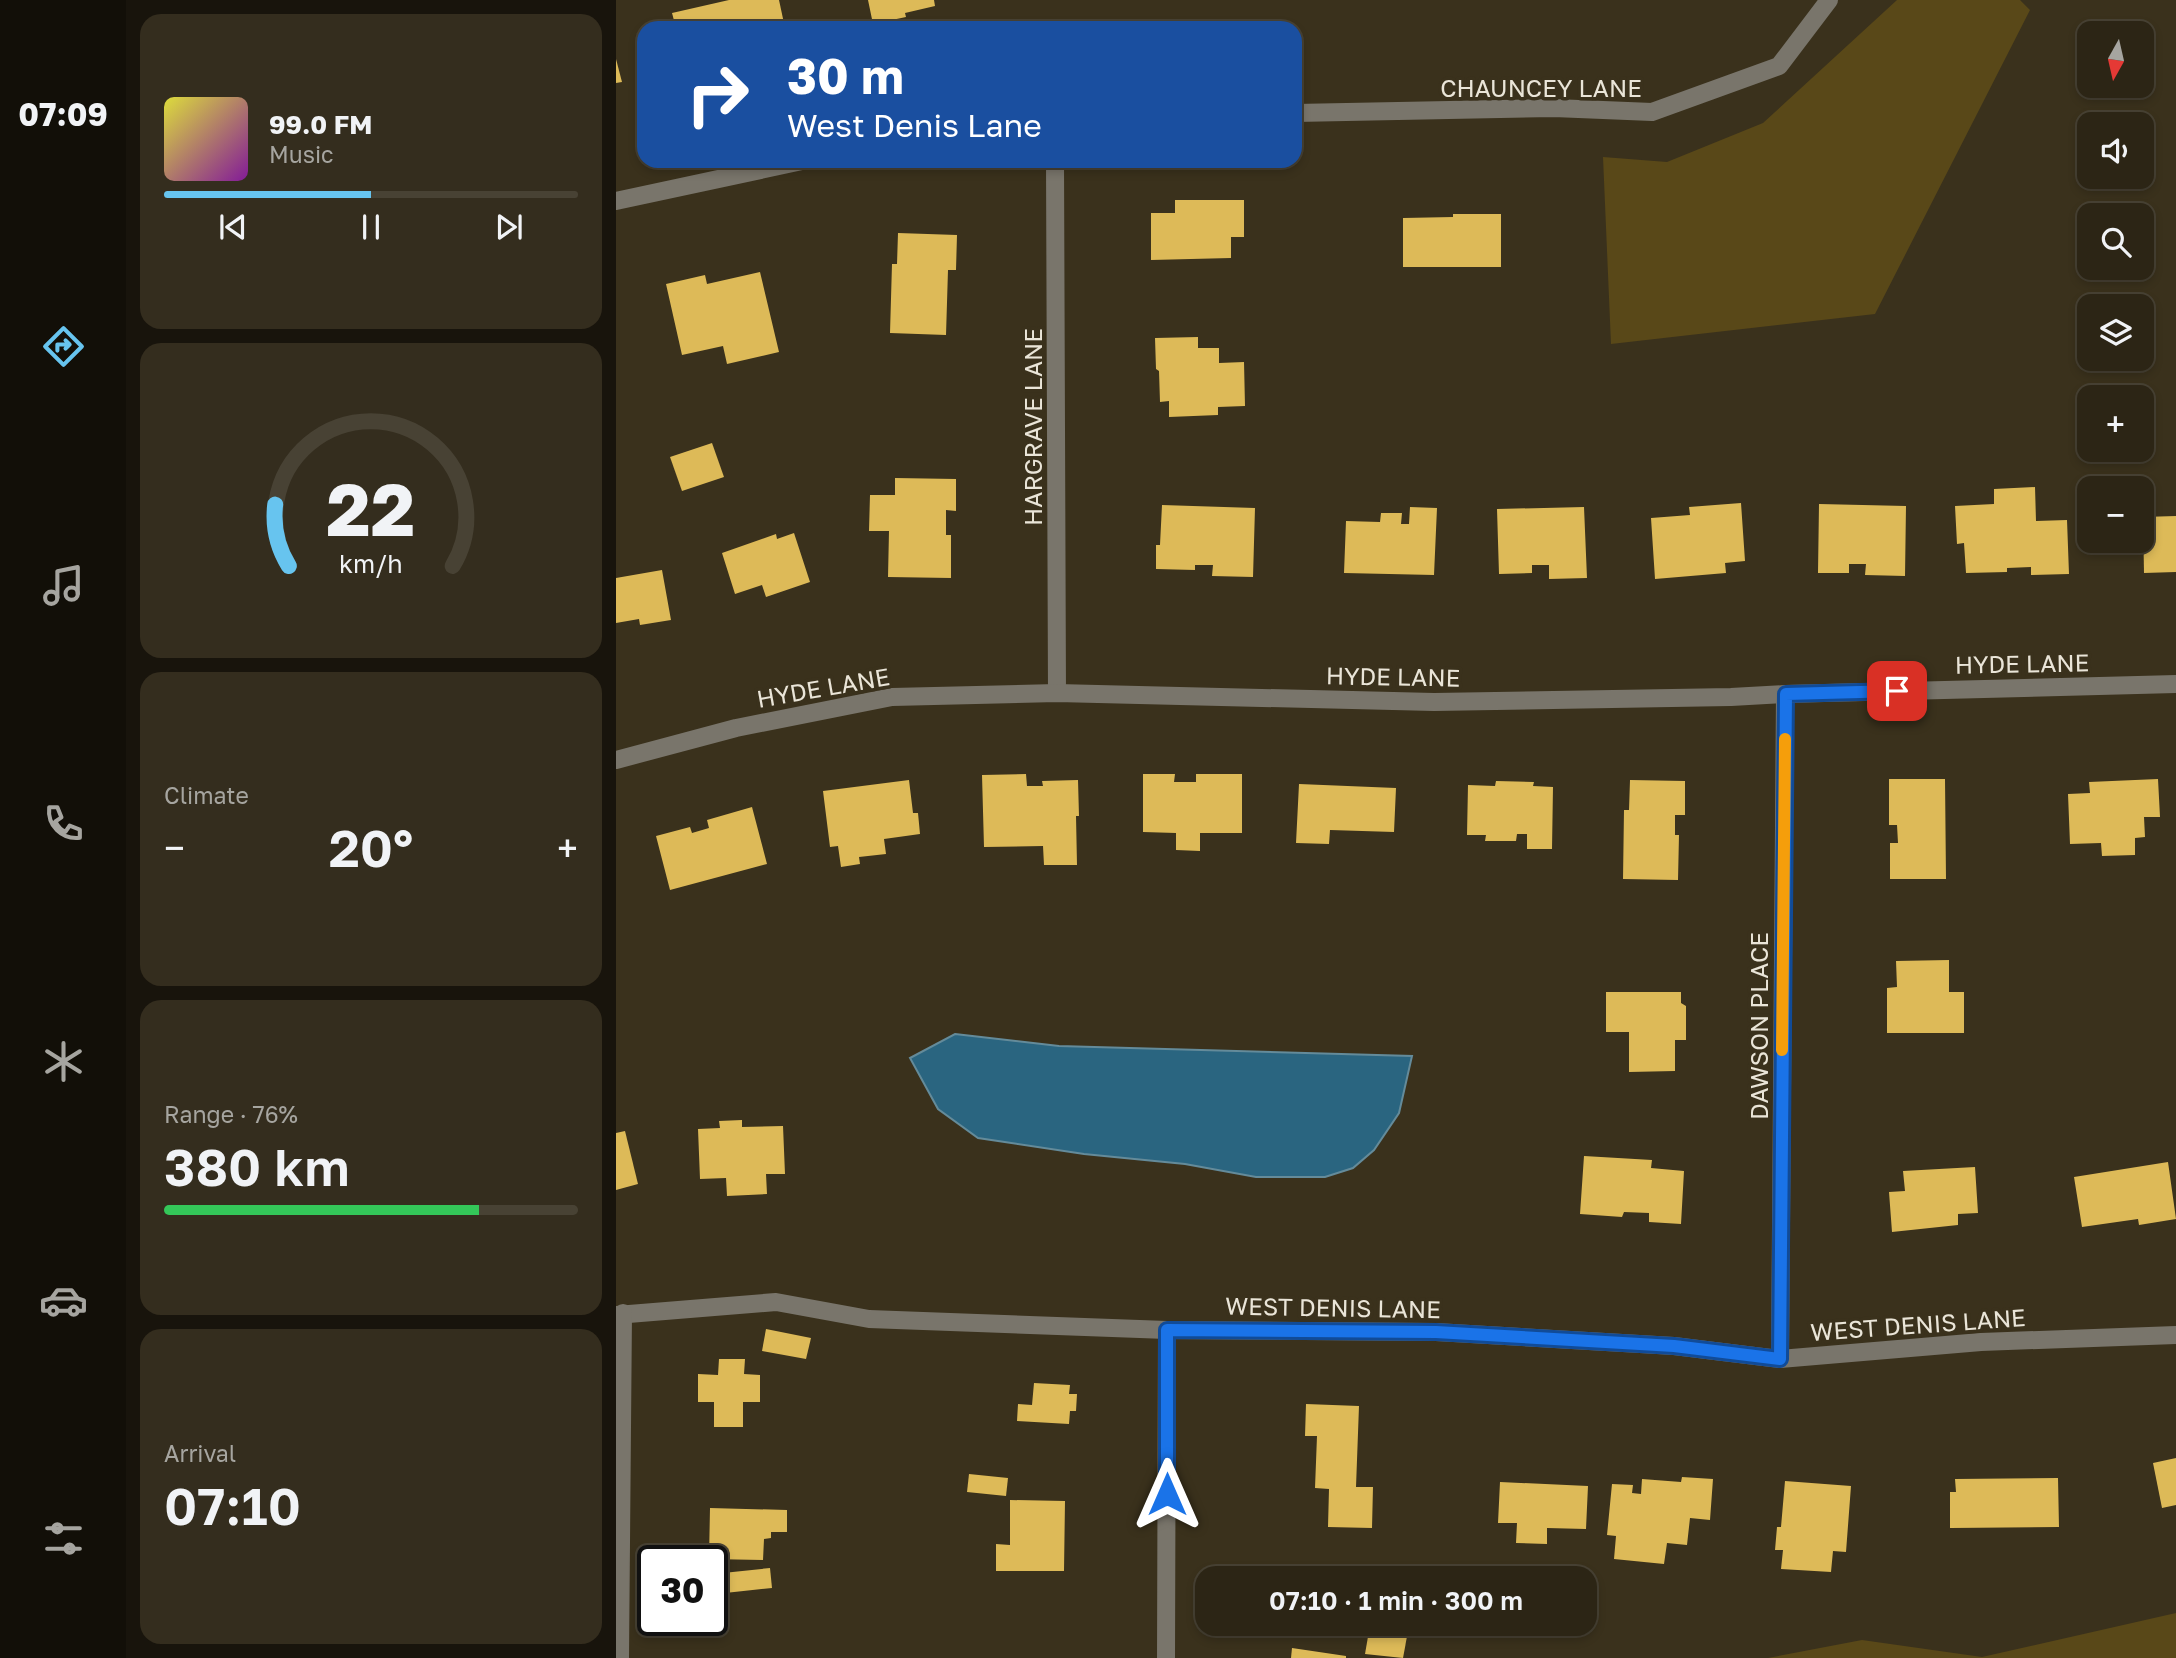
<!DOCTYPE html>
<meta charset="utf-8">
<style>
body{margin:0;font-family:"Golos Text",sans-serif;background:#342d1e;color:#f1f3f6;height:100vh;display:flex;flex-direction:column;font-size:26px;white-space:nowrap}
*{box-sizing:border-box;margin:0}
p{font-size:23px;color:#a6a5a0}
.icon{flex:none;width:38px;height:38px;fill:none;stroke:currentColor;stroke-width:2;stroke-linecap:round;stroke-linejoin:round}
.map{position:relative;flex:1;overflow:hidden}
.drawer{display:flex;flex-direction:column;gap:14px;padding:14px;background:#18140c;width:490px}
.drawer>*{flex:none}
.top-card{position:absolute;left:21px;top:21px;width:665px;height:147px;border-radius:21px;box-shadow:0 4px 10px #0003,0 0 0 2px #484234;background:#1a4fa0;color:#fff;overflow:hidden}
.needle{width:46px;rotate:188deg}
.buttons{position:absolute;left:1461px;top:21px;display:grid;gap:14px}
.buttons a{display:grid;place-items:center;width:77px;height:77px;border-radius:14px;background:#2c2515;box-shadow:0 4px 10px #0003,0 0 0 2px #484234;font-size:35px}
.speed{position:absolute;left:21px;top:1545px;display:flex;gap:14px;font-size:35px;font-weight:700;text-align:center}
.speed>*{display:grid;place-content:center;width:91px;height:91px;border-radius:50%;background:#2c2515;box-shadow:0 4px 10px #0003,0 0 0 2px #484234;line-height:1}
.speed .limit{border:4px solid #111;border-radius:10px;background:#fff;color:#111}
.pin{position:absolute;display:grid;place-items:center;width:60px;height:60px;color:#fff;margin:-30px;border-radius:14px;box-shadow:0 4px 10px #0006}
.me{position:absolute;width:77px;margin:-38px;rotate:0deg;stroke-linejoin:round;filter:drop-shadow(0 0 5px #0008)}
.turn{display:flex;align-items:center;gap:24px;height:147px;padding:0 35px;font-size:32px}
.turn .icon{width:91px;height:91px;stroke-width:2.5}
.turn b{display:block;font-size:49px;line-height:60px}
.big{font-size:52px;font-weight:600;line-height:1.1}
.drawer .card{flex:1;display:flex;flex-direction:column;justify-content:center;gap:10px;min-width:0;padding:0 24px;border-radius:21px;background:#342d1e}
.drawer .dial{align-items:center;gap:0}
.dial svg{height:182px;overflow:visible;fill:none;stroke:#484234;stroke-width:7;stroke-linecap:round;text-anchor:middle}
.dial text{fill:#f1f3f6;stroke:none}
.song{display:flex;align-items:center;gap:21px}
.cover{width:84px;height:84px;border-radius:10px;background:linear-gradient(135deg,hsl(60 70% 55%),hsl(290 70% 35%))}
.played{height:7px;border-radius:4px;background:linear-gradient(90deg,#67c4ef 50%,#484234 50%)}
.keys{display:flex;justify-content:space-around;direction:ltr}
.heat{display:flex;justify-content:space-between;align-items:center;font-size:38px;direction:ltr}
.charge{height:10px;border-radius:5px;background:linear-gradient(90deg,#34c759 76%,#484234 0)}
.trip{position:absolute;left:579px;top:1566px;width:402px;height:70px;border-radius:21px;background:#2c2515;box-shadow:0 4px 10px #0003,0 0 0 2px #484234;font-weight:600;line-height:70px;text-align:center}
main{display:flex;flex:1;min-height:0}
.dock{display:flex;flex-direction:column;width:126px;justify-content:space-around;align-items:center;background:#120f08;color:#a6a5a0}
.dock .icon{width:49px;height:49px}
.dock .on{color:#67c4ef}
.dock b{font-size:32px;color:#f1f3f6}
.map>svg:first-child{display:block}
.green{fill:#594818}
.water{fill:#2a6580;stroke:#648b9a;stroke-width:2}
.building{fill:#ddba58}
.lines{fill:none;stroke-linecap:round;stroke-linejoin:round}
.minor{stroke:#79756b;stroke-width:18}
.route-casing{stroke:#114b97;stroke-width:18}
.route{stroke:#1a73e8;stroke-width:12}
.slow{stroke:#f59e0b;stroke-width:12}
.labels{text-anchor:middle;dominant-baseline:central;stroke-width:7;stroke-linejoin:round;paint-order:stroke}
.street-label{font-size:24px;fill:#eae5d8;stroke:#3a311c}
</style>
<main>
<nav class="dock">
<b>07:09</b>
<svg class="icon on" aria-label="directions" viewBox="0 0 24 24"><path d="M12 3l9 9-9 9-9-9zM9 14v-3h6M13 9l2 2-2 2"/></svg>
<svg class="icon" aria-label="music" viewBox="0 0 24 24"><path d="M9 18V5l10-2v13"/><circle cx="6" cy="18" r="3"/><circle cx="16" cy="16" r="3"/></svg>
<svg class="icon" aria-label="phone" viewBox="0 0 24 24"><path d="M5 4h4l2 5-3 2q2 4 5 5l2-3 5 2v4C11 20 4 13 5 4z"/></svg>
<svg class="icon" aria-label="climate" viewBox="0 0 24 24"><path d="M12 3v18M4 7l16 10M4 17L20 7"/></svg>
<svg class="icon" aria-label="car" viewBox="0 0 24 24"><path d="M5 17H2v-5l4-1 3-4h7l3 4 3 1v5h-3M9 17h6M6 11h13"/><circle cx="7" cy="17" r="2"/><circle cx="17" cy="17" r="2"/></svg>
<svg class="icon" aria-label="filters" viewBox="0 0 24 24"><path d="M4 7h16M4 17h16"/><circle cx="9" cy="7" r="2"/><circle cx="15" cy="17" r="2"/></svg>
</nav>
<section class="drawer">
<div class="card">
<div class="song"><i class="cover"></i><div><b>99.0 FM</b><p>Music</p></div></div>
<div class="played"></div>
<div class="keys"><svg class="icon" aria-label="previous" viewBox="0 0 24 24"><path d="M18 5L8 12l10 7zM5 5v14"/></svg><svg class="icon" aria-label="pause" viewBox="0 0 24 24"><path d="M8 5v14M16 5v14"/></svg><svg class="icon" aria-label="next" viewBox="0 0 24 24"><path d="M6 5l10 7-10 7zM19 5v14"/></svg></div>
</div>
<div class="card dial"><svg viewBox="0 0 100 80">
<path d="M14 69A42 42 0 1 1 86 69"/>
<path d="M14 69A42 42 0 0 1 8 42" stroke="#67c4ef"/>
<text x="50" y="56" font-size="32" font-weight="700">22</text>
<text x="50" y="72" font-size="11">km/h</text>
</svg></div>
<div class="card"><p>Climate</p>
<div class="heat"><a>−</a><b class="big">20°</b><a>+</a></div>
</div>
<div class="card"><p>Range · 76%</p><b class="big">380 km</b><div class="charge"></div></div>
<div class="card"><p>Arrival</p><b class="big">07:10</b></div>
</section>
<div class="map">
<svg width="1560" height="1658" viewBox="0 0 1560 1658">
<rect width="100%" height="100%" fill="#3a311c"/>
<g class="green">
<polygon points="1281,0 1404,0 1414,10 1259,314 995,344 987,157 1051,162 1147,123"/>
<polygon points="1560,1613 1560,1658 1152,1658 1246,1640 1366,1657"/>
</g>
<polygon class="water" points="339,1034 443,1046 796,1056 783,1113 758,1150 737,1168 709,1177 640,1177 569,1164 468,1154 362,1138 322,1109 294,1058"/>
<g class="building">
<polygon points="113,0 163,0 169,28 60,28 56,13"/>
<polygon points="252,0 318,0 319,6 289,13 290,17 257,24"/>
<polygon points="0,59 6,82 0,83"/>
<polygon points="559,200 628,200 628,237 615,237 615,258 535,260 535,213 559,213"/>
<polygon points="837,214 885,214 885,267 787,267 787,218 837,217"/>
<polygon points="282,233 341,235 340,270 332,270 330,335 274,333 276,264 281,264"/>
<polygon points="144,272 163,352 111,364 107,346 66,355 50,284 89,275 91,284"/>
<polygon points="582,337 582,348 603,348 603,363 628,362 629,406 602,407 602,415 553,417 553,401 544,402 543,371 540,369 539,338"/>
<polygon points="96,443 108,477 66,491 54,457"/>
<polygon points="279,478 340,479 340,511 330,510 330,535 335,535 335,578 272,577 273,531 253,531 254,495 279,495"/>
<polygon points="1419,487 1420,521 1451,520 1453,574 1415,575 1415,567 1391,568 1391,572 1350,573 1348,543 1341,544 1339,506 1378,504 1378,489"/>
<polygon points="1125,503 1129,561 1109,563 1110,573 1039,579 1035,518 1074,515 1073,507"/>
<polygon points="1203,504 1290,506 1289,576 1249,575 1250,564 1233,564 1233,573 1202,573"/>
<polygon points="546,505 639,508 637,577 596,576 597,565 579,565 579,570 540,569 540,545 544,545"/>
<polygon points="794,507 821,508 818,575 728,573 730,521 764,522 765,513 786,513 785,524 793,524"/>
<polygon points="968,507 971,578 933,579 933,565 916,565 916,573 883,574 881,509"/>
<polygon points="1560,516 1560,572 1528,573 1527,517"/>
<polygon points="178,533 194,582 150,597 146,585 119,594 106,553 160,534 161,539"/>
<polygon points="46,570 55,620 24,625 23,619 0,623 0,578"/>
<polygon points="410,774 411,786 427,786 426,781 462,780 463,816 460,816 461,865 428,865 427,846 368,847 366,775"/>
<polygon points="527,774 559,774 558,782 580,782 580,774 626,774 626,833 584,833 584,851 560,850 560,833 527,832"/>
<polygon points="1273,779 1329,779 1330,879 1274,879 1274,843 1282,843 1281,825 1273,825"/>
<polygon points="1542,779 1544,817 1528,817 1529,837 1519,838 1519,855 1486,856 1485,843 1454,844 1452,794 1474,793 1473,782"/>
<polygon points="293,780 297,813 302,813 304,834 268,839 270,854 243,857 244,864 225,867 222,846 214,847 207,791"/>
<polygon points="1014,780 1069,781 1069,815 1059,815 1059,835 1063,835 1062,880 1007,879 1008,810 1013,810"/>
<polygon points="880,781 918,782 917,786 937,787 936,849 911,849 911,834 901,834 900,841 869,841 870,835 851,835 852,785 879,786"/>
<polygon points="683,784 780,788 778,832 714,830 713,844 680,843"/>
<polygon points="136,807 151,864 54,890 40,836 74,827 76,833 93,828 91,820"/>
<polygon points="1333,960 1333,992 1348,992 1348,1033 1271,1033 1271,988 1281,987 1280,961"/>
<polygon points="990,992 1065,992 1065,1003 1070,1006 1070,1040 1059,1040 1059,1071 1013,1072 1013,1032 990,1032"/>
<polygon points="126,1120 126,1127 167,1126 169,1174 150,1174 151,1194 111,1196 110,1178 84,1179 82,1129 104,1128 103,1121"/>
<polygon points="9,1131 22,1184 0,1190 0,1133"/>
<polygon points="968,1156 1036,1160 1035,1168 1068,1171 1065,1224 1033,1222 1033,1213 1008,1212 1006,1217 964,1214"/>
<polygon points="1552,1162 1560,1219 1523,1225 1522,1219 1466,1227 1458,1177"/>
<polygon points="1359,1167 1362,1213 1342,1214 1342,1225 1276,1232 1273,1192 1289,1191 1287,1171"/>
<polygon points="150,1329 195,1338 190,1359 146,1351"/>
<polygon points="103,1359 129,1359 128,1374 144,1375 144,1402 127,1402 127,1427 98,1427 98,1402 82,1402 82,1374 102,1375"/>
<polygon points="418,1383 454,1385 453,1394 461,1394 460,1411 454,1411 453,1424 401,1421 402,1404 416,1405"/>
<polygon points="690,1404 743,1406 740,1487 757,1487 756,1528 712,1527 713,1489 699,1488 701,1436 689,1436"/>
<polygon points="1560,1458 1560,1505 1546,1508 1537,1463"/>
<polygon points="353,1474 392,1478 390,1496 351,1492"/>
<polygon points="1066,1477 1097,1479 1094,1520 1074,1518 1071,1545 1051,1543 1048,1564 998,1559 1000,1536 991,1535 996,1484 1017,1485 1016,1493 1025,1494 1026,1479 1065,1482"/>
<polygon points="1442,1478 1443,1527 1334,1528 1334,1492 1340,1492 1339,1479"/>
<polygon points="1169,1481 1235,1486 1230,1552 1217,1551 1215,1572 1165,1569 1167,1550 1159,1550 1161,1527 1165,1527"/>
<polygon points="884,1482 972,1486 970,1529 931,1528 931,1544 900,1543 901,1523 882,1523"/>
<polygon points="394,1500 449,1501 448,1571 380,1571 380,1544 394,1545"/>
<polygon points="94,1508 171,1510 171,1532 155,1532 155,1538 148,1539 147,1560 93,1559"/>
<polygon points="154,1568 156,1588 109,1593 107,1573"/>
<polygon points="754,1625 792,1631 787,1658 749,1654"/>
<polygon points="676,1648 730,1656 730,1658 675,1658"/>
</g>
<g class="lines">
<g class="minor">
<polyline points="679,113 938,108 1036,112 1163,66 1213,0"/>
<polyline points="439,161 441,693"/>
<polyline points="0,201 186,161"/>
<polyline points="0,760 120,728 276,697 441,693 818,702 1115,697 1169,694 1560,684"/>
<polyline points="0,1315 160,1302 253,1319 551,1330 820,1332 1058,1346 1164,1359 1365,1342 1560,1335"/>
<polyline points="1164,1359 1169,694"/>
<polyline points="4,1658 7,1313"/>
<polyline points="550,1658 551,1330"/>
</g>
</g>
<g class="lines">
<g class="route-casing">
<polyline id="route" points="551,1494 551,1330 820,1332 1058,1346 1164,1359 1170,694 1281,691"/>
</g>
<use href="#route" class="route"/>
<polyline class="slow" points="1166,1050 1169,739"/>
</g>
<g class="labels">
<g class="street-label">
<text x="925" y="87">CHAUNCEY LANE</text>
<text transform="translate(416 427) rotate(-90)">HARGRAVE LANE</text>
<text transform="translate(1406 663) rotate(-1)">HYDE LANE</text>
<text transform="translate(777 676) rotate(1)">HYDE LANE</text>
<text transform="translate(207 687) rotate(-10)">HYDE LANE</text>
<text transform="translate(1142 1026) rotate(-90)">DAWSON PLACE</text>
<text transform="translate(717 1307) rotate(1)">WEST DENIS LANE</text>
<text transform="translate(1302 1324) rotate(-4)">WEST DENIS LANE</text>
</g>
</g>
</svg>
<div class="buttons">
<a><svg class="needle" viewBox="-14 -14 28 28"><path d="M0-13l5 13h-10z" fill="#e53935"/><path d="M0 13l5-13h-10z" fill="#a6a5a0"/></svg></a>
<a><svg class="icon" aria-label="sound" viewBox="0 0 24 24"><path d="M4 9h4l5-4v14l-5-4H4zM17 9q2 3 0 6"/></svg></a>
<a><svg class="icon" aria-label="search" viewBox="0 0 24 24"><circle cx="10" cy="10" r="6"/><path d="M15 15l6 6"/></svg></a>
<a><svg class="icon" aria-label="layers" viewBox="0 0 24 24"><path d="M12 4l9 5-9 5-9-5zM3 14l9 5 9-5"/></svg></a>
<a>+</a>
<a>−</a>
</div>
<div class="speed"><div class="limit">30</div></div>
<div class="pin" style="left:1281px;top:691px;background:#d93025"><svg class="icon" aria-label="arrive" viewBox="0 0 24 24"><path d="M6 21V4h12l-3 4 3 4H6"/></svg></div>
<svg class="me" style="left:551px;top:1494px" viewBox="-20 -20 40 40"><path d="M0-17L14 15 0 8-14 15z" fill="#1a73e8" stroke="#fff" stroke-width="4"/></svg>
<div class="trip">07:10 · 1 min · 300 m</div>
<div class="top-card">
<div class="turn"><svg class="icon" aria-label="right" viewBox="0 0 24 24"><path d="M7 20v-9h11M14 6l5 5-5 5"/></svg><div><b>30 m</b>West Denis Lane</div></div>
</div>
</div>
</main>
